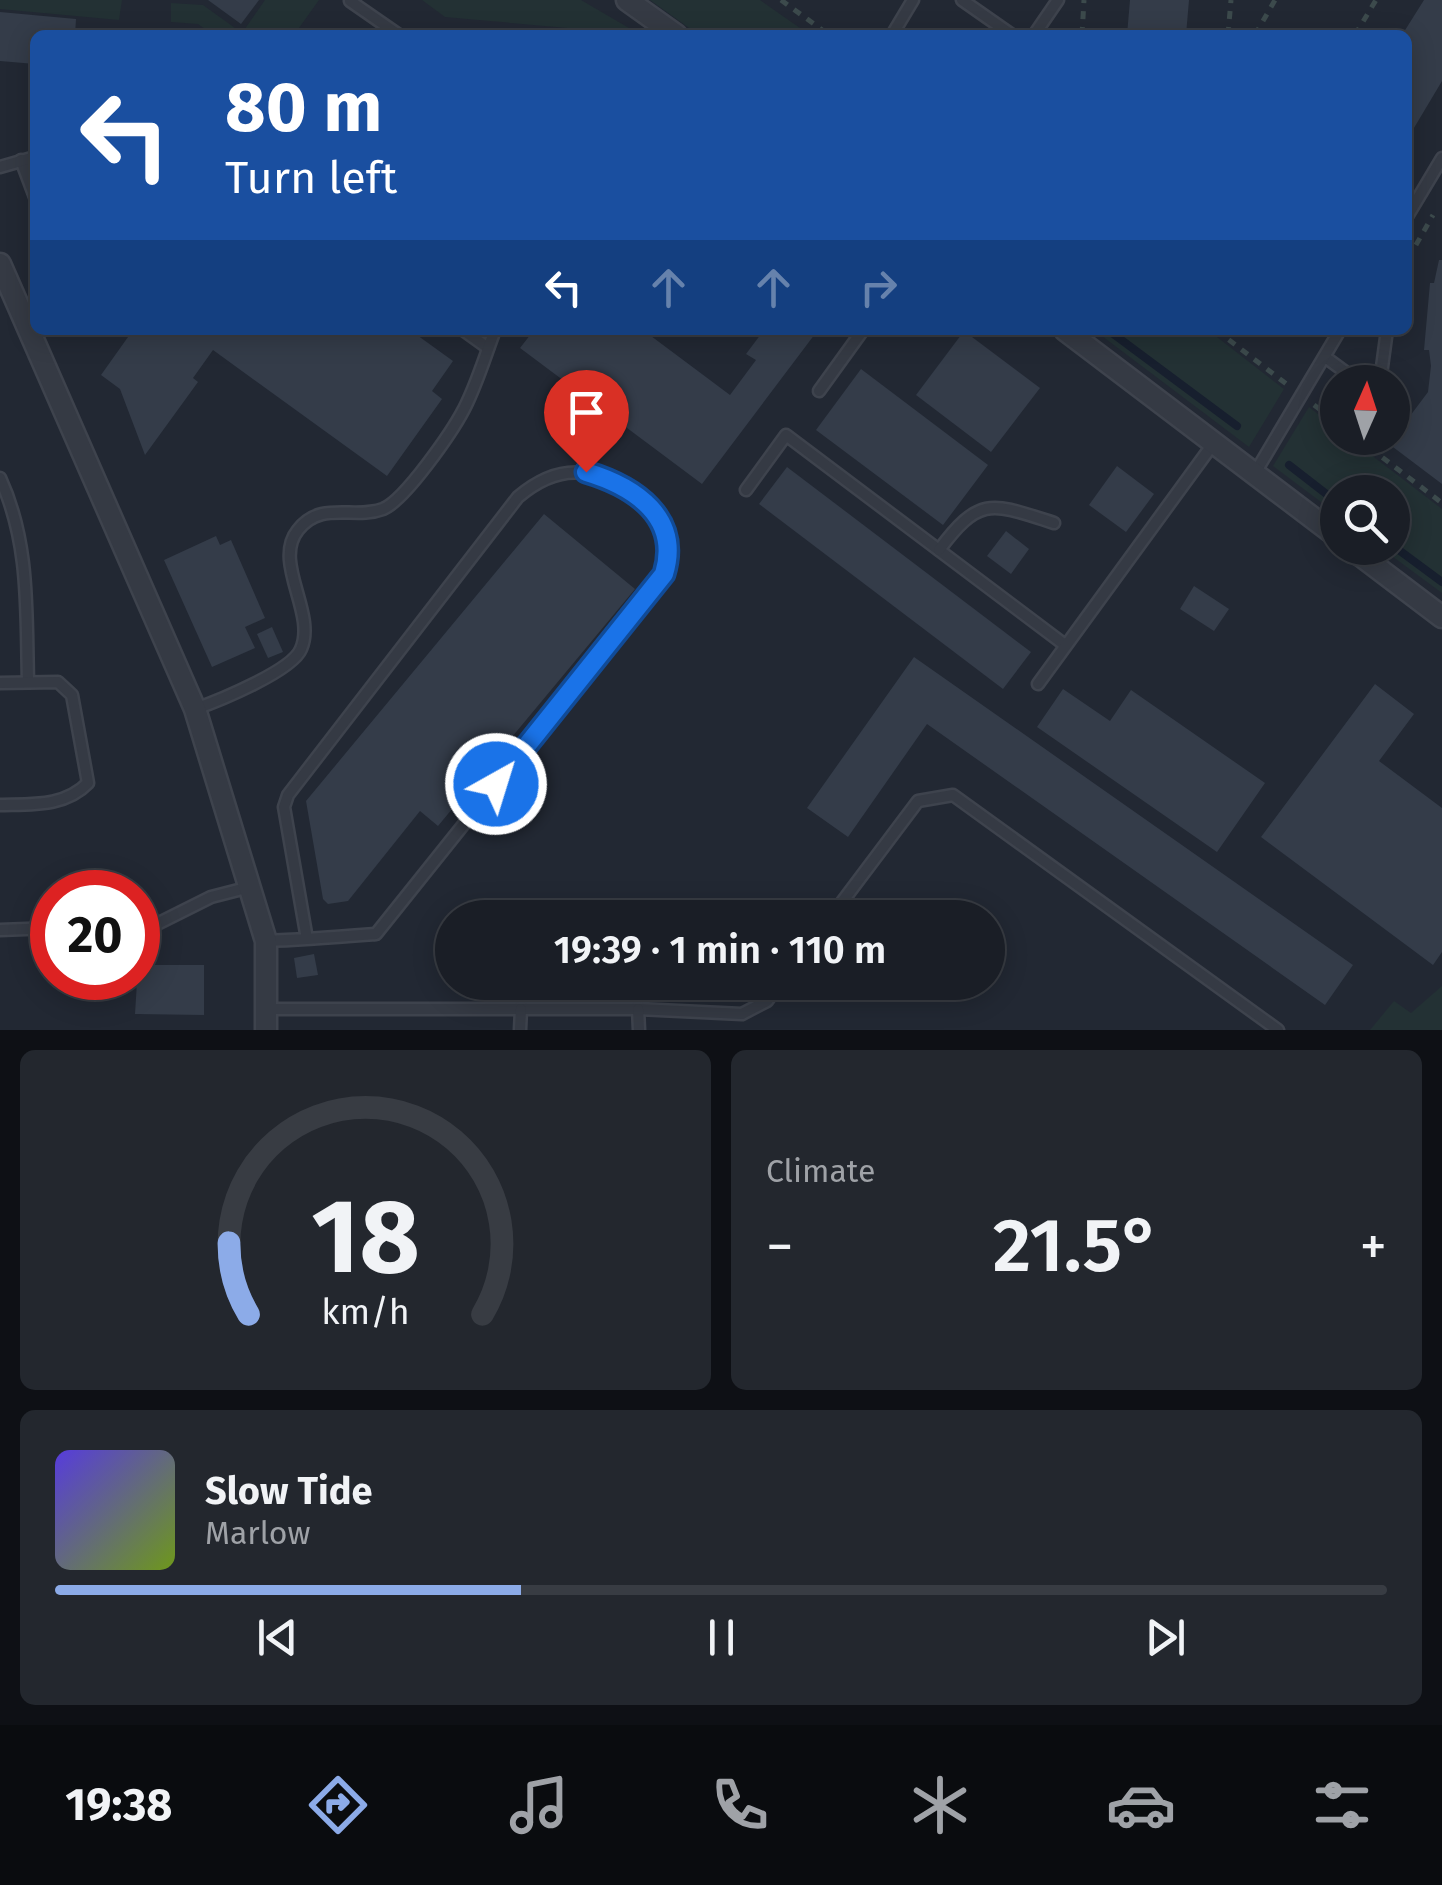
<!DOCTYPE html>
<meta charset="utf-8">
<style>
body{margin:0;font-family:"Fira Sans",sans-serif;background:#23272e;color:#f1f3f6;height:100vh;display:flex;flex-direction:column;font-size:38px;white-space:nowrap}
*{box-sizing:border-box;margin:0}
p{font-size:32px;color:#9fa2a7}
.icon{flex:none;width:55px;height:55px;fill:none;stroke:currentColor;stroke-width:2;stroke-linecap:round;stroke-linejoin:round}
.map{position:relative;height:1030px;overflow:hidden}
.details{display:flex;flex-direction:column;gap:20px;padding:20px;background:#0e1015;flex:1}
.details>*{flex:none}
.top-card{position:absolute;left:30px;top:30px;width:1382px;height:305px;border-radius:15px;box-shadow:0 5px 25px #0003,0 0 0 2px #383c43;background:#1a4fa0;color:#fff;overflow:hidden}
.needle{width:65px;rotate:3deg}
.fabs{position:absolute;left:1320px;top:365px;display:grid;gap:20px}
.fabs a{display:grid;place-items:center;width:90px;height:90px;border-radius:50%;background:#1a1e26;box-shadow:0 5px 25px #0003,0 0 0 2px #383c43;font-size:50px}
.speed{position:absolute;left:30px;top:870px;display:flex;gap:20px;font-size:50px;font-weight:700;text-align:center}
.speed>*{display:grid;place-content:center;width:130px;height:130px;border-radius:50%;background:#1a1e26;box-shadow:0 5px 25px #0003,0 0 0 2px #383c43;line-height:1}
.speed .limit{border:15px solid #d22;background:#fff;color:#111}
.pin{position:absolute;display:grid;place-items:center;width:85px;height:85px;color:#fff;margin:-102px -42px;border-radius:50% 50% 50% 0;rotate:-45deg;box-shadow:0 0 10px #0007}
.pin .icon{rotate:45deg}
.me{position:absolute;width:110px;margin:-55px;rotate:39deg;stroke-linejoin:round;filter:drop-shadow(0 0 8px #0008)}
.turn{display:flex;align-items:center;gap:35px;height:210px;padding:0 30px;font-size:45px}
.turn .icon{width:130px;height:130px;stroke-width:2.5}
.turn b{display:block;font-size:70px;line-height:85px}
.lanes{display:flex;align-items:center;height:95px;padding:0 30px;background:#0003;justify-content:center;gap:50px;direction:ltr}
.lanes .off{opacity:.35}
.big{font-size:75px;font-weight:600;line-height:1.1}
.details .tile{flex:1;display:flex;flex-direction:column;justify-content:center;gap:15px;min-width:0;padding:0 35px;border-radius:15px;background:#23272e}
.details .dial{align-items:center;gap:0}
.dial svg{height:260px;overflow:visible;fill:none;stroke:#383c43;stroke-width:7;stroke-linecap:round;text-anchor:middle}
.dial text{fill:#f1f3f6;stroke:none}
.song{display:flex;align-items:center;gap:30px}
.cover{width:120px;height:120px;border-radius:15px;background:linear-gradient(135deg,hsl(250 70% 55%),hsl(80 70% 35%))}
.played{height:10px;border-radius:5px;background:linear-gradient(90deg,#8cabe8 35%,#383c43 35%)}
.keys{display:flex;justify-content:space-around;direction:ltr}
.heat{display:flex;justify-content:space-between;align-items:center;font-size:55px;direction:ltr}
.details .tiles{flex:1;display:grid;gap:20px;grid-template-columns:1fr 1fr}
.tile:last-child{grid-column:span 2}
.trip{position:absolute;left:435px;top:900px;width:570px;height:100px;border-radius:50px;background:#1a1e26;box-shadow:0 5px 25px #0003,0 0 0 2px #383c43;font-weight:600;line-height:100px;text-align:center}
.dock{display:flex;height:160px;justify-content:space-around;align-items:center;background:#0a0c0f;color:#9fa2a7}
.dock .icon{width:70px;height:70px}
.dock .selected{color:#8cabe8}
.dock b{font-size:45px;color:#f1f3f6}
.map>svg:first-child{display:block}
.green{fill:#233134}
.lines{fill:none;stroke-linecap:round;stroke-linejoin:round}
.stream{stroke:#171f2e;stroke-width:8}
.building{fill:#343c49}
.service-casing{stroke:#3e434d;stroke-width:15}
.minor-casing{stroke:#3e434d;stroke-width:25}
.path{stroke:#3c4a4c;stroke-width:5;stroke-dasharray:8 8;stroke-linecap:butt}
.service{stroke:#353a44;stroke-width:10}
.minor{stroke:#353a44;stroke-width:20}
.route-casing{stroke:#114b97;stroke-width:25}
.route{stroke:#1a73e8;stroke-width:18}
</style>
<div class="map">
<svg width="1442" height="1030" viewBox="0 0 1442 1030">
<rect width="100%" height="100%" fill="#222833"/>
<g class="green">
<polygon points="0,0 122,0 119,20 0,9"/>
<polygon points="265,0 319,0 294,35 213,35 198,24 171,22 171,3 203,5 242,33"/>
<polygon points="422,0 581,0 641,35 578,35 567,28 445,17"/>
<polygon points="650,0 760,0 810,35 699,35"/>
<polygon points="1094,330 1208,330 1284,389 1249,447"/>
<polygon points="1309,407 1337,429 1338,438 1349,438 1442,509 1442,593 1381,548 1392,548 1392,492 1338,492 1337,514 1273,466"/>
<polygon points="1442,986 1442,1030 1370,1030 1394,1001 1411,1013"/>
</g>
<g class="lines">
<g class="stream">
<polyline points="1108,330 1237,426"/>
<polyline points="1289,465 1338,503"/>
<polyline points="1392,545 1442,582"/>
</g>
</g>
<g class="building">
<polygon points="208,0 259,0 241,24"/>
<polygon points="1130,0 1189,0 1186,35 1127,35"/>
<polygon points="1424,0 1442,0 1442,81 1408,138 1408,35 1402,35"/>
<polygon points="0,12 76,19 75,35 35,35 35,64 0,61"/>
<polygon points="1439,260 1442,260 1442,484 1389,444 1428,392 1431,366 1429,350 1424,350 1430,283 1434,283"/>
<polygon points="133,330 410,330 453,361 432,391 442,399 387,476 213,350 193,378 198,382 145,455 120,389 101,375"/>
<polygon points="534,330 643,330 730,395 756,360 746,354 764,330 818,330 702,484 520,348"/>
<polygon points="964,331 1040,388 991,452 916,395"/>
<polygon points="861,369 988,465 943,525 816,430"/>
<polygon points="1117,466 1154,494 1126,532 1089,505"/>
<polygon points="787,467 1031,652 1003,689 759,504"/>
<polygon points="544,514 635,589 438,826 420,811 348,901 328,904 323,899 306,801"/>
<polygon points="1006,531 1029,549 1011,574 987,556"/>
<polygon points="216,536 220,545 231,540 265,618 245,627 255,648 212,667 164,560"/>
<polygon points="1194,586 1229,609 1214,631 1180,609"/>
<polygon points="272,627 283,652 268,658 257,634"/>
<polygon points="914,657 1353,965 1325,1005 927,724 848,837 807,808"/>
<polygon points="1375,684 1414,714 1379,761 1442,808 1442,952 1433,965 1261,837"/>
<polygon points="1063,689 1110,721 1131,690 1265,783 1217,852 1037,727"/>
<polygon points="314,954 318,975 297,978 294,958"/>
<polygon points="138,965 204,965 204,1015 135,1014"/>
</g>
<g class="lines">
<g class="service-casing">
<g id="service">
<polyline points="962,0 1012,35"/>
<polyline points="350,1 399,35"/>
<polyline points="892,35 913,0"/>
<polyline points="1034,35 1058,0"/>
<polyline points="21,160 35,197"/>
<polyline points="0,167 35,157"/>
<polyline points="1408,215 1442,158"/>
<polyline points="463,330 488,348"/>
<polyline points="1325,357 1359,382"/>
<polyline points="1380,382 1387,330"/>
<polyline points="819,391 863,330"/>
<polyline points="1392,408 1393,409"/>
<polyline points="1255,473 1340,330"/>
<path d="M 0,478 C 30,543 26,611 28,681"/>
<polyline points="746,490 786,435 1065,645"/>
<path d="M 939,550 C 980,495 992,503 1054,523"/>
<path d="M 0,683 L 58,682 L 72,695 L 88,783 C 65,807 31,804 0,805"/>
<polyline points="1038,684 1213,444"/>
<path d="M 195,709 C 218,701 292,671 301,649 C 317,613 272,562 298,530 C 321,500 354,520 383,509 C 405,500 452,432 464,409 C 477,384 485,356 495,330"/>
<polyline points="830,918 918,801 953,795 1278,1030"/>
<polyline points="138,926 153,926 211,897 250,887"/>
<polyline points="0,930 52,928"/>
<path d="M 266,941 C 303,940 339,937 376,934 L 664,574 C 668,562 673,548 670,535 C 665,519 651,510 639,500 C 596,467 561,461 518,497 L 288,795 L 284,807 L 307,939"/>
<polyline points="267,1009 638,1009 742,1014 767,1001 781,982"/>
<polyline points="638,1009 639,1030"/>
<polyline points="520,1030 521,1009"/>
</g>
</g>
<g class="minor-casing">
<g id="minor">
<polyline points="627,0 676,35"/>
<polyline points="0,264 195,709 266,941 266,1030"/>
<polyline points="1065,330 1338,537"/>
<polyline points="1351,548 1442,617"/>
</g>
</g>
<g class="path">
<polyline points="781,0 829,35"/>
<polyline points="1082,35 1084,0"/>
<polyline points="1228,35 1231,0"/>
<polyline points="1255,35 1275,0"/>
<polyline points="1355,35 1376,0"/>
<polyline points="1408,259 1433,215"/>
<polyline points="1216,330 1289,386"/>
<polyline points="1314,405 1338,423"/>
<polyline points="1357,438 1442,503"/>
</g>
<use href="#service" class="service"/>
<use href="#minor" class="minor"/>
</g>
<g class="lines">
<g class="route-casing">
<path id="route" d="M 496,784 L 664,574 C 681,518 636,487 586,472"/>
</g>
<use href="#route" class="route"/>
</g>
</svg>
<div class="fabs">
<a><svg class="needle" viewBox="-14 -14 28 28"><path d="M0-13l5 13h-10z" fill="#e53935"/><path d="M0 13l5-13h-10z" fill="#9fa2a7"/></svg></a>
<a><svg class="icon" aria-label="search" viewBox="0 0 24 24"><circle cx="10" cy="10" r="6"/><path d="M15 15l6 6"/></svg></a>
</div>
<div class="speed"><div class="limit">20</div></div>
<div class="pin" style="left:586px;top:472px;background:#d93025"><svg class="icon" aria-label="arrive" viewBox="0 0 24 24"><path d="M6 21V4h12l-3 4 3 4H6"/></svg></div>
<svg class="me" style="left:496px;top:784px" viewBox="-20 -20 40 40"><circle r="17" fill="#1a73e8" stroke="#fff" stroke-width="3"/><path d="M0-11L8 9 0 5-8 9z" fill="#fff"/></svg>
<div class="trip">19:39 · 1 min · 110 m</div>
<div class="top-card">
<div class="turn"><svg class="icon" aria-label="left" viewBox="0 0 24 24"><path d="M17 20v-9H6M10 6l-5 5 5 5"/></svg><div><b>80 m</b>Turn left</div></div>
<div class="lanes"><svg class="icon" aria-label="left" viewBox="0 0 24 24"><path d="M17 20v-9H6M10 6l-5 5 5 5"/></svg><svg class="icon off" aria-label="ahead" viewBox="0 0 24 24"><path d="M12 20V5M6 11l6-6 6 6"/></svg><svg class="icon off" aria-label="ahead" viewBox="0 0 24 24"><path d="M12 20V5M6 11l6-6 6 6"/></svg><svg class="icon off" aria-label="right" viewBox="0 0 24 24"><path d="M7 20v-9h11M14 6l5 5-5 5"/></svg></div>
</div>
</div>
<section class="details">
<div class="tiles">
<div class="tile dial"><svg viewBox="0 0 100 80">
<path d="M14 69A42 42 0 1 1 86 69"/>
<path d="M14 69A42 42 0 0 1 8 47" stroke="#8cabe8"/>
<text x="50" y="56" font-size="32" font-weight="700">18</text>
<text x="50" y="72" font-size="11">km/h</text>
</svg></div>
<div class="tile"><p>Climate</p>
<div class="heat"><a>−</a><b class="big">21.5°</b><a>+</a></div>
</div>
<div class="tile">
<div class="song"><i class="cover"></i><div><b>Slow Tide</b><p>Marlow</p></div></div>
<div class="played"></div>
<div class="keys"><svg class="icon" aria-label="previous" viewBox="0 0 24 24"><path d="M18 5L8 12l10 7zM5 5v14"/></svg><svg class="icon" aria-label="pause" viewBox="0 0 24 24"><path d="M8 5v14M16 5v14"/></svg><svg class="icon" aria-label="next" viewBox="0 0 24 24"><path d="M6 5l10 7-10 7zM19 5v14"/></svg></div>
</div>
</div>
</section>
<nav class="dock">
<b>19:38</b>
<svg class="icon selected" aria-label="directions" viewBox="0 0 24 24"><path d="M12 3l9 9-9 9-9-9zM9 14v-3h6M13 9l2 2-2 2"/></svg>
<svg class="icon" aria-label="music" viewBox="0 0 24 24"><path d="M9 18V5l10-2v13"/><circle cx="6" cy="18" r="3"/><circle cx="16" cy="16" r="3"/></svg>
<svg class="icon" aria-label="phone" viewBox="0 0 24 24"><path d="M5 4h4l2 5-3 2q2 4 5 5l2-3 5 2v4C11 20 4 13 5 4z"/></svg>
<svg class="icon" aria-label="climate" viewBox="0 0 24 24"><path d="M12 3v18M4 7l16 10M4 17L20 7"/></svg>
<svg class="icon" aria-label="car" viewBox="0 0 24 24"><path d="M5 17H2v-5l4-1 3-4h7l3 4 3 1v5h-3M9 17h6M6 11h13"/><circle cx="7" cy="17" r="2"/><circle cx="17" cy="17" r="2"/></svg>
<svg class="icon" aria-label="filters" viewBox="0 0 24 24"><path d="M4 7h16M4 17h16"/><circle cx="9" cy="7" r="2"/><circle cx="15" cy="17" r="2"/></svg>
</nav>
